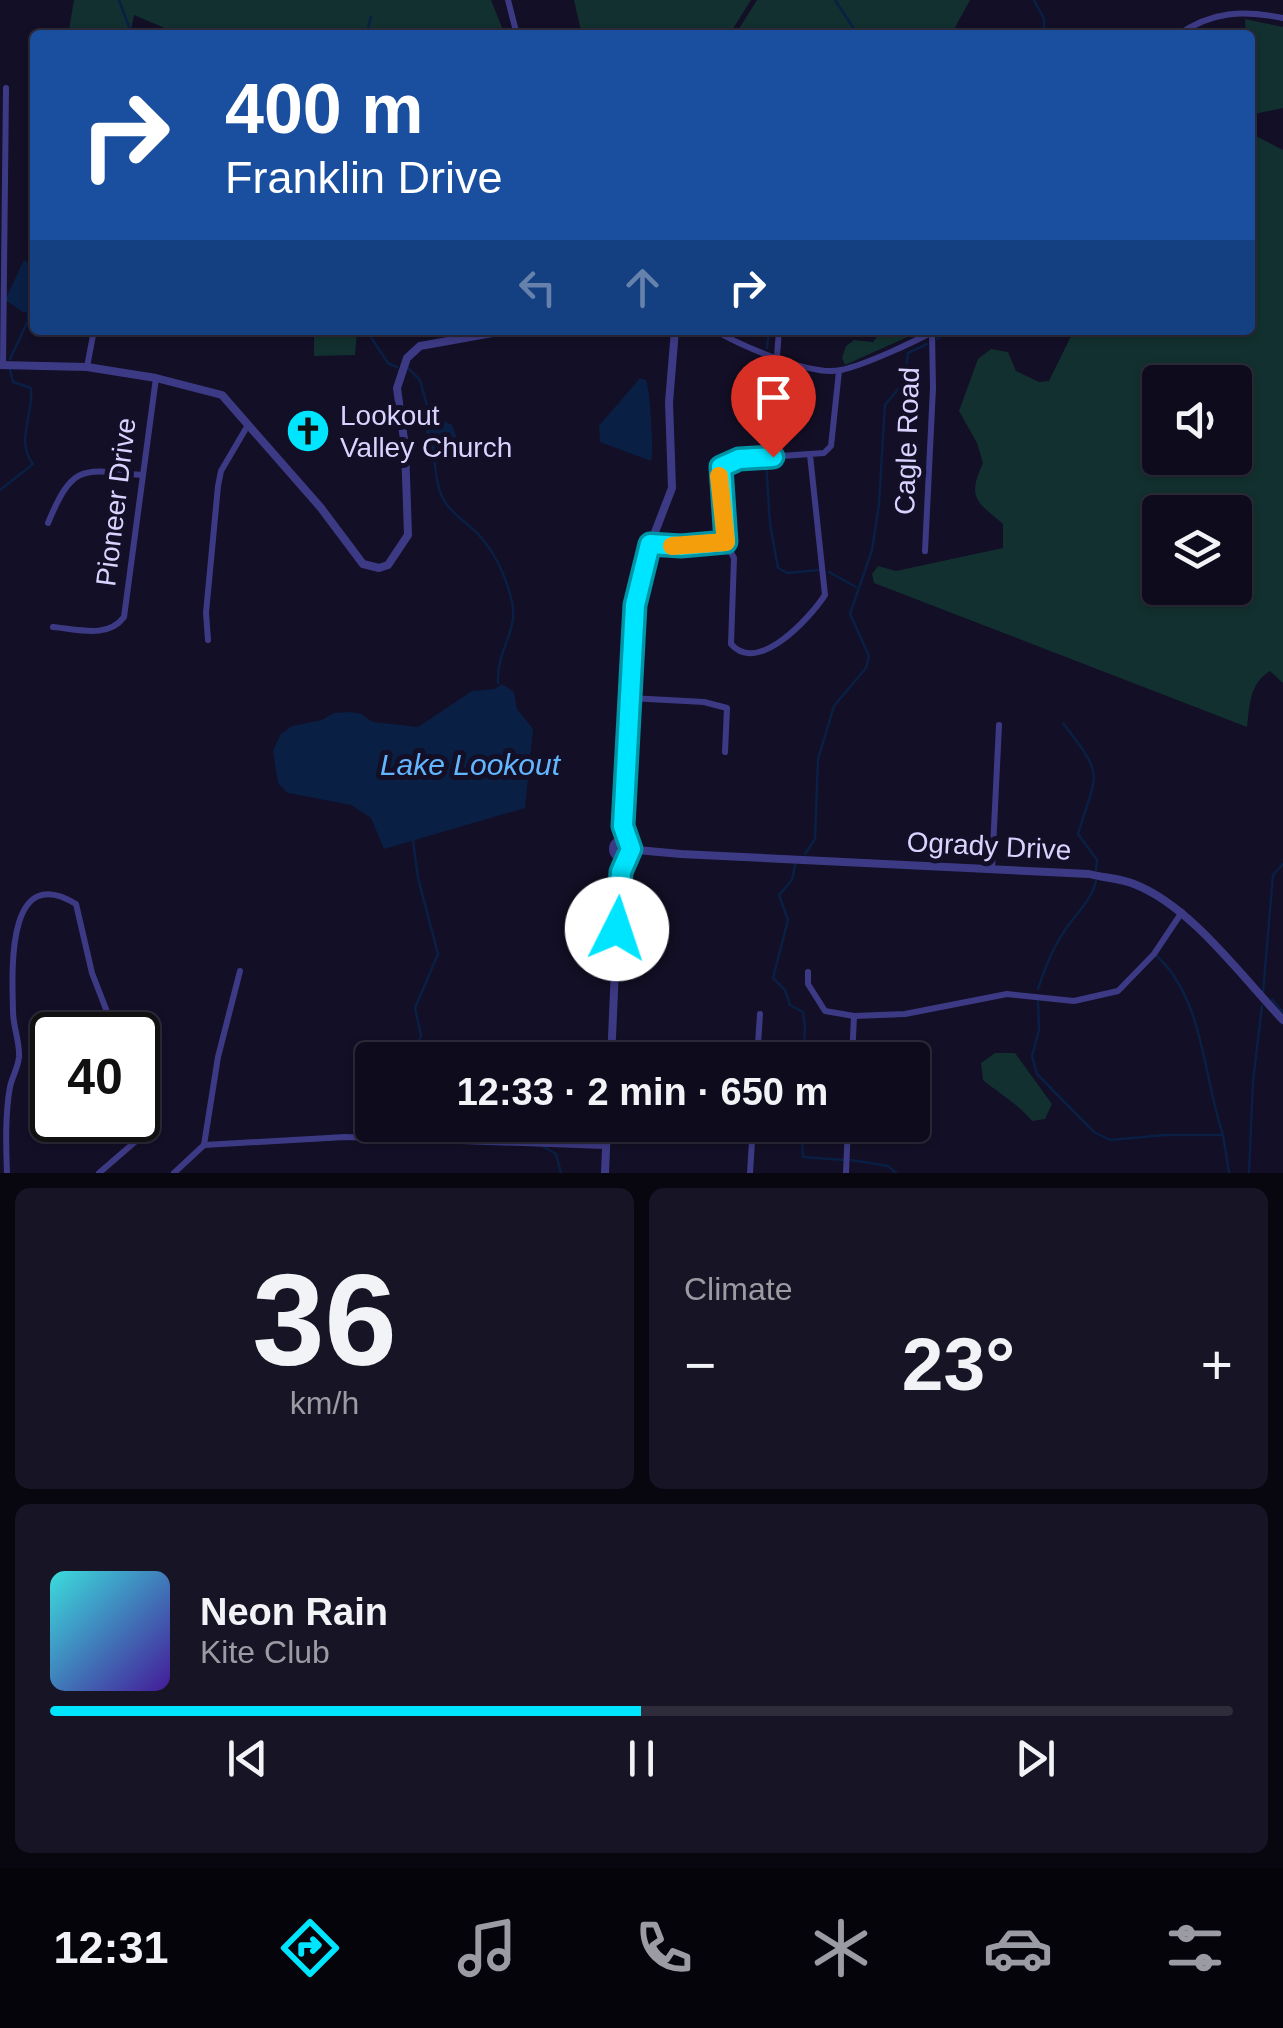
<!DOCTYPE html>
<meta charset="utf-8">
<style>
body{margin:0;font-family:Arial,sans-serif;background:#171425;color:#f1f3f6;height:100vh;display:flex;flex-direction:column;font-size:38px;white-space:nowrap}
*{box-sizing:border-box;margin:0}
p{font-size:32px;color:#9b9ba3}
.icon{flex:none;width:55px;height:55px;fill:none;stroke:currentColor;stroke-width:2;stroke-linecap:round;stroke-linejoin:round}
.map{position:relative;height:1173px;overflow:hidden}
.details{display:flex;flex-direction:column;gap:15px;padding:15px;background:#08060f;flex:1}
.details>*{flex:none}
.banner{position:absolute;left:30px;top:30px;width:1225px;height:305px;border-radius:10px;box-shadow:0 2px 8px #0004,0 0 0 2px #2e2b3b;background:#1a4fa0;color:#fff;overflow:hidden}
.tools{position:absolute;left:1142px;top:365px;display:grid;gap:20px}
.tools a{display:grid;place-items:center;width:110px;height:110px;border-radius:10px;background:#0e0b1c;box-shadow:0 2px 8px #0004,0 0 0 2px #2e2b3b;font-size:50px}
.speed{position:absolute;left:30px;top:1012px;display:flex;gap:20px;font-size:50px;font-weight:700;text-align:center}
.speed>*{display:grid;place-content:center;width:130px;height:130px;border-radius:50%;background:#0e0b1c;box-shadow:0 2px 8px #0004,0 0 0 2px #2e2b3b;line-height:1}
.speed .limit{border:5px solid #111;border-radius:15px;background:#fff;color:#111}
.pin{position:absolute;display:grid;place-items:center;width:85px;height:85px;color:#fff;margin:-102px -42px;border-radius:50% 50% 50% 0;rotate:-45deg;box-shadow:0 0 10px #0007}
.pin .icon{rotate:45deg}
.me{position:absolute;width:110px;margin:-55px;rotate:4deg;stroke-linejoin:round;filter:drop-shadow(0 0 8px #0008)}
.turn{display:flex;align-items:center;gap:35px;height:210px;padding:0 30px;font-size:45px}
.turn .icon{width:130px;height:130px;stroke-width:2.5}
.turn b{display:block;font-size:70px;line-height:85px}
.lanes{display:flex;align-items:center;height:95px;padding:0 30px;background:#0003;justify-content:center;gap:50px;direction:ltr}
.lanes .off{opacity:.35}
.big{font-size:75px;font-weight:700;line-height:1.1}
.details .tile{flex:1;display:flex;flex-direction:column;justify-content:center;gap:15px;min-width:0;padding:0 35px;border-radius:15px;background:#171425}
.details .dial{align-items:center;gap:0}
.dial b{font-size:130px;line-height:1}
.song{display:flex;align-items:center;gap:30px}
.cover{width:120px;height:120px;border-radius:15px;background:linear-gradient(135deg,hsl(180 70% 55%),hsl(260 70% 35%))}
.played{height:10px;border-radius:5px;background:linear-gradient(90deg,#00e5ff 50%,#2e2b3b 50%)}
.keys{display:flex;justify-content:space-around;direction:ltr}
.heat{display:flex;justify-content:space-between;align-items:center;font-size:55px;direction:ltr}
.details .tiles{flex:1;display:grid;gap:15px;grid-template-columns:1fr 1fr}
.tile:last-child{grid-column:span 2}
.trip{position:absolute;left:355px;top:1042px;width:575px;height:100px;border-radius:10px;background:#0e0b1c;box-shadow:0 2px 8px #0004,0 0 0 2px #2e2b3b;font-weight:700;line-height:100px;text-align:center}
.menu{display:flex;height:160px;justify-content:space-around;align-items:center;background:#06040b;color:#9b9ba3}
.menu .icon{width:70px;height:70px}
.menu .active{color:#00e5ff}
.menu b{font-size:45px;color:#f1f3f6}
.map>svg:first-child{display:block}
.green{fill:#12302f;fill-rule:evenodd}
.water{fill:#0a1f44}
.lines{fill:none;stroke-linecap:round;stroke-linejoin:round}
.stream{stroke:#0a1f44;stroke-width:2.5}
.minor{stroke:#3d3a85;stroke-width:6}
.tertiary{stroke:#3d3a85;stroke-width:8}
.route-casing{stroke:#0095a6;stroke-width:25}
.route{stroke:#00e5ff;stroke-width:18}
.slow{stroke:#f59e0b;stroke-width:18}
.labels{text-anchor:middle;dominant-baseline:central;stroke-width:10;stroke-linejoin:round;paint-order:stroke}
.poi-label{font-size:28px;fill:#d9d4ff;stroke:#130f26;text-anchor:start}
.street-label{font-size:28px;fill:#d9d4ff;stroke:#130f26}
.water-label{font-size:30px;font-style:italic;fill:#62b6ff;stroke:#130f26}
</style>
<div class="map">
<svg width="1283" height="1173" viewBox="0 0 1283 1173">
<rect width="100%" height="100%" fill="#130f26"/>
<g class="green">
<polygon points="74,0 491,0 503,30 501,35 181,35 134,15 130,35 68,35"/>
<polygon points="574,0 751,0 729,35 576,35 581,31"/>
<polygon points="757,0 970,0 951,35 735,35"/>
<polygon points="1245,19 1283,27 1283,108 1250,115 1250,35 1246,35"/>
<path d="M 1250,133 L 1283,150 L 1283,683 L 1270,671 C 1249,684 1250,705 1247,727 L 874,583 L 872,574 L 878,566 L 896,571 L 1003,548 L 1003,524 C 976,501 967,498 983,463 L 977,443 L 959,411 L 978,359 L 991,349 L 1008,352 L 1016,371 L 1039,382 L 1049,381 L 1074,330 L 1250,330 ZM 1160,382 L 1235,382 L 1235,458 L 1160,458 ZM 1160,512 L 1235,512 L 1235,588 L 1160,588 Z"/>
<polygon points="314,330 357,330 355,355 314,356"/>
<polygon points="882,330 923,330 845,365 842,358 846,346 854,340 873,342"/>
<path d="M 995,1053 L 1015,1053 L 1052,1104 L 1045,1119 L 1032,1121 C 1017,1103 1001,1095 983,1080 L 981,1063 Z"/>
</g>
<g class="water">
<polygon points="24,260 34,267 34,312 23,312 5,300"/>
<path d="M 640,378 L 646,380 C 650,388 654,454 651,461 L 600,442 L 599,426 Z"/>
<path d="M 428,413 L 452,425 L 461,449 C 454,457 433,460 424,456 Z"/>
<polygon points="502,684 514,692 517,709 533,729 525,808 384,849 371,818 351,805 288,793 278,783 273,750 281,734 292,726 322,720 334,713 351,712 361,714 373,722 418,727 472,691 495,689"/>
</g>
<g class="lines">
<g class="stream">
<polyline points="119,0 132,35"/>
<polyline points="835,0 858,35"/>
<polyline points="1034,0 1044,19 1044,35"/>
<polyline points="366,35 371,17"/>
<polyline points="366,330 388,363 397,367"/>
<polyline points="937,339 950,330"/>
<polyline points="767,348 769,330"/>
<polyline points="766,358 769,454"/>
<polyline points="10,359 28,321 28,312"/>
<polyline points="408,368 420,380 429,413"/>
<path d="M 434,455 C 435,468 436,482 441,494 C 448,512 464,520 477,533 C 495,552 506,576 512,602 C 519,631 496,650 498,683"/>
<polyline points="766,462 770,524 778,568 787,573 819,570"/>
<path d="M 0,490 L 33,464 C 15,442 34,413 31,388 L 13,382 L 10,370"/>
<polyline points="829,572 856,587"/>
<path d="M 1063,723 C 1106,779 1097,770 1078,834 L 1097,860 L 1096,870"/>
<polyline points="413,841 418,878 438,954 415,1008 421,1035 413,1060"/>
<polyline points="805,854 815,839 818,759 834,706 866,668 869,656 850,614 872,550 879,504 885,405 904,382 908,353 927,344"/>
<polyline points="795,865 792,880 779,895 788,920 773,978 785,990 790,1005 803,1012 805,1027 803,1060"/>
<path d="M 1157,956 C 1204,1000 1203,1076 1223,1135"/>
<path d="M 1038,989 C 1045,967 1056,941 1070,923 C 1080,910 1092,898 1096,881"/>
<polyline points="1263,992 1273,875 1283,864"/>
<polyline points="1272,999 1283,1012"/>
<polyline points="1038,1001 1039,1030 1032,1056 1037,1074 1094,1132 1110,1140 1165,1135 1223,1135 1229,1173"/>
<polyline points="519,1125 529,1139"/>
<polyline points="801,1125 803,1157 844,1160"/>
<polyline points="544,1147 556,1154 561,1173"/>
<polyline points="851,1160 888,1166 896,1173"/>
<polyline points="1249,1173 1253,1081 1262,1006"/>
</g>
<g class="minor">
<polyline points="508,0 517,35"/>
<path d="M 1178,35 C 1212,11 1243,10 1283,18"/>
<path d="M 714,330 C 740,345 811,377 841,370 C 865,365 914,342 936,330"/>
<polyline points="777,356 779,330"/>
<polyline points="3,365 6,88"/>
<polyline points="87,367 94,330"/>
<path d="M 810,455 L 825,595 C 809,619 758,675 731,644 L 734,558 L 725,541 L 721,467 L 739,459 L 824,453 L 831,446 L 839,371"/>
<path d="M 48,523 C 73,463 82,469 142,475"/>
<polyline points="650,544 681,546 725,541"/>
<polyline points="925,551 933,388 932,333"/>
<path d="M 53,627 C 77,629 108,639 124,617 L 156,378"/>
<polyline points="208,640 206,613 218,486 221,471 248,425"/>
<polyline points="630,698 704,702 727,708 725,752"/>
<polyline points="992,869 999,725"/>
<polyline points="808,972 808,984 825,1011 854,1016 905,1014 1007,994 1074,1001 1118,991 1154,954 1182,912"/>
<polyline points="757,1060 760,1014"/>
<polyline points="852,1060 854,1016"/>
<polyline points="204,1145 345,1137 606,1146"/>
<path d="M 7,1173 C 6,1146 5,1114 10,1087 C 12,1077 18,1068 19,1057 C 20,1042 13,1027 13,1011 C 12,971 6,861 76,904 L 92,973 L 116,1035"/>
<polyline points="99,1173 143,1135 149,1121 138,1085"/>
<polyline points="174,1173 204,1145 218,1057 240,971"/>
<polyline points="750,1173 753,1125"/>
<polyline points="846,1173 848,1125"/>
</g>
<g class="tertiary">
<polyline points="0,365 87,367 156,378 222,395 321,508 363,564 379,568 388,565 408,535 405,447 397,388 407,358 420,346 509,330"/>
<circle cx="622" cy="849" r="9"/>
<polyline points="626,842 623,827 635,605 642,566 672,488 669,402 675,330"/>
<path d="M 630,846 L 637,850 L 681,854 L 1089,874 C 1104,878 1120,878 1134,884 C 1191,906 1241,976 1283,1020"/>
<polyline points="611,1060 617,923 621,872 626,858"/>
<polyline points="605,1173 607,1125"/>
</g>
</g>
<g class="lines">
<g class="route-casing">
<polyline id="route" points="617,929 621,872 631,849 623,826 635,605 650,544 681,546 726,542 721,467 739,459 773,457"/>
</g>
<use href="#route" class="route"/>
<polyline class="slow" points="672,546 726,542 719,476"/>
</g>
<defs>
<g id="church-disc" transform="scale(2.25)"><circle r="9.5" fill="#00e5ff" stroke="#130f26"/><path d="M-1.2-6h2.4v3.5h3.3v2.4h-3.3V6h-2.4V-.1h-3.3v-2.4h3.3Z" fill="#111"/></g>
</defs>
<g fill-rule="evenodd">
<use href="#church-disc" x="308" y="431"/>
</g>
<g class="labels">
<g class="poi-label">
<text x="340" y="415">Lookout<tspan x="340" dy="32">Valley Church</tspan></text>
</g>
<g class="street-label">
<text transform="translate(907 441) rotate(-88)">Cagle Road</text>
<text transform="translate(116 502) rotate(-83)">Pioneer Drive</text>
<text transform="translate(989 846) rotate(3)">Ogrady Drive</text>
</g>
<g class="water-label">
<text x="470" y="764">Lake Lookout</text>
</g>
</g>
</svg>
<div class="tools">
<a><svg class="icon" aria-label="sound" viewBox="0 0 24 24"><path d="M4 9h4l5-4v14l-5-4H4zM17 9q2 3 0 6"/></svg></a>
<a><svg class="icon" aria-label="layers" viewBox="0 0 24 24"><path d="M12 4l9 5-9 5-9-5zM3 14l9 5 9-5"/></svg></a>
</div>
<div class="speed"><div class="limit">40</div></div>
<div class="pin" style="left:773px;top:457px;background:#d93025"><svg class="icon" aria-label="arrive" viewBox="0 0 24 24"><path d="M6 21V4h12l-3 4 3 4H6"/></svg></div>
<svg class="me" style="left:617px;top:929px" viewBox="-20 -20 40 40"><circle r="19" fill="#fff"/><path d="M0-13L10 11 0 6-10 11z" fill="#00e5ff"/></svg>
<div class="trip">12:33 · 2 min · 650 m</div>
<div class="banner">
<div class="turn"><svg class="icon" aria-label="right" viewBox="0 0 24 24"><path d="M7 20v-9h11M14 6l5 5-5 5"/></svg><div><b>400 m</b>Franklin Drive</div></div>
<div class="lanes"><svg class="icon off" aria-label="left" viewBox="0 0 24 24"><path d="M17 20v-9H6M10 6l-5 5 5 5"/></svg><svg class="icon off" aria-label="ahead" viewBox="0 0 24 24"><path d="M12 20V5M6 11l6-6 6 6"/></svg><svg class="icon" aria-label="right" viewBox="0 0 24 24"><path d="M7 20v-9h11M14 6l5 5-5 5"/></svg></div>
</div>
</div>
<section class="details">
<div class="tiles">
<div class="tile dial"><b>36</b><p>km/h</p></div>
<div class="tile"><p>Climate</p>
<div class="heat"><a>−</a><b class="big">23°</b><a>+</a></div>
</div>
<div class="tile">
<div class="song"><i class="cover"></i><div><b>Neon Rain</b><p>Kite Club</p></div></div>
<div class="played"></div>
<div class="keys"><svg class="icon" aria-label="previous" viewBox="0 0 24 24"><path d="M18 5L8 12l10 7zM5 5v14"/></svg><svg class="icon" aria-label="pause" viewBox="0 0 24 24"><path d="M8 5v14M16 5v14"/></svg><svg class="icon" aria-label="next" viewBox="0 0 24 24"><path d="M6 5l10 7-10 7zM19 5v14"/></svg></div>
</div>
</div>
</section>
<nav class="menu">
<b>12:31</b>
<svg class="icon active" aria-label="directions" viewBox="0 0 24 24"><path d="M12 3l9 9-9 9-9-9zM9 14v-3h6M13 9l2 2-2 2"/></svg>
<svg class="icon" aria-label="music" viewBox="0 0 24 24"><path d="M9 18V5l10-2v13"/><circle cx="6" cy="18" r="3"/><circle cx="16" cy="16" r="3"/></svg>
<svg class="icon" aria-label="phone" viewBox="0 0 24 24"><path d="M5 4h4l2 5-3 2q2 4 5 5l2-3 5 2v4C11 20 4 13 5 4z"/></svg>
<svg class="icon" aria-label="climate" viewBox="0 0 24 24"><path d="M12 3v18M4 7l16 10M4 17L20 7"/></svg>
<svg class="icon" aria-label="car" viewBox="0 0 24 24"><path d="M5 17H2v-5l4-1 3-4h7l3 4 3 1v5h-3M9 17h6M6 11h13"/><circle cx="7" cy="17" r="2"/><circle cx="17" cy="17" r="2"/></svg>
<svg class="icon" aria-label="filters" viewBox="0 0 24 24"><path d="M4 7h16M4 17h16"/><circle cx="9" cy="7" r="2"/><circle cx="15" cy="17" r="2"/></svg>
</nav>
